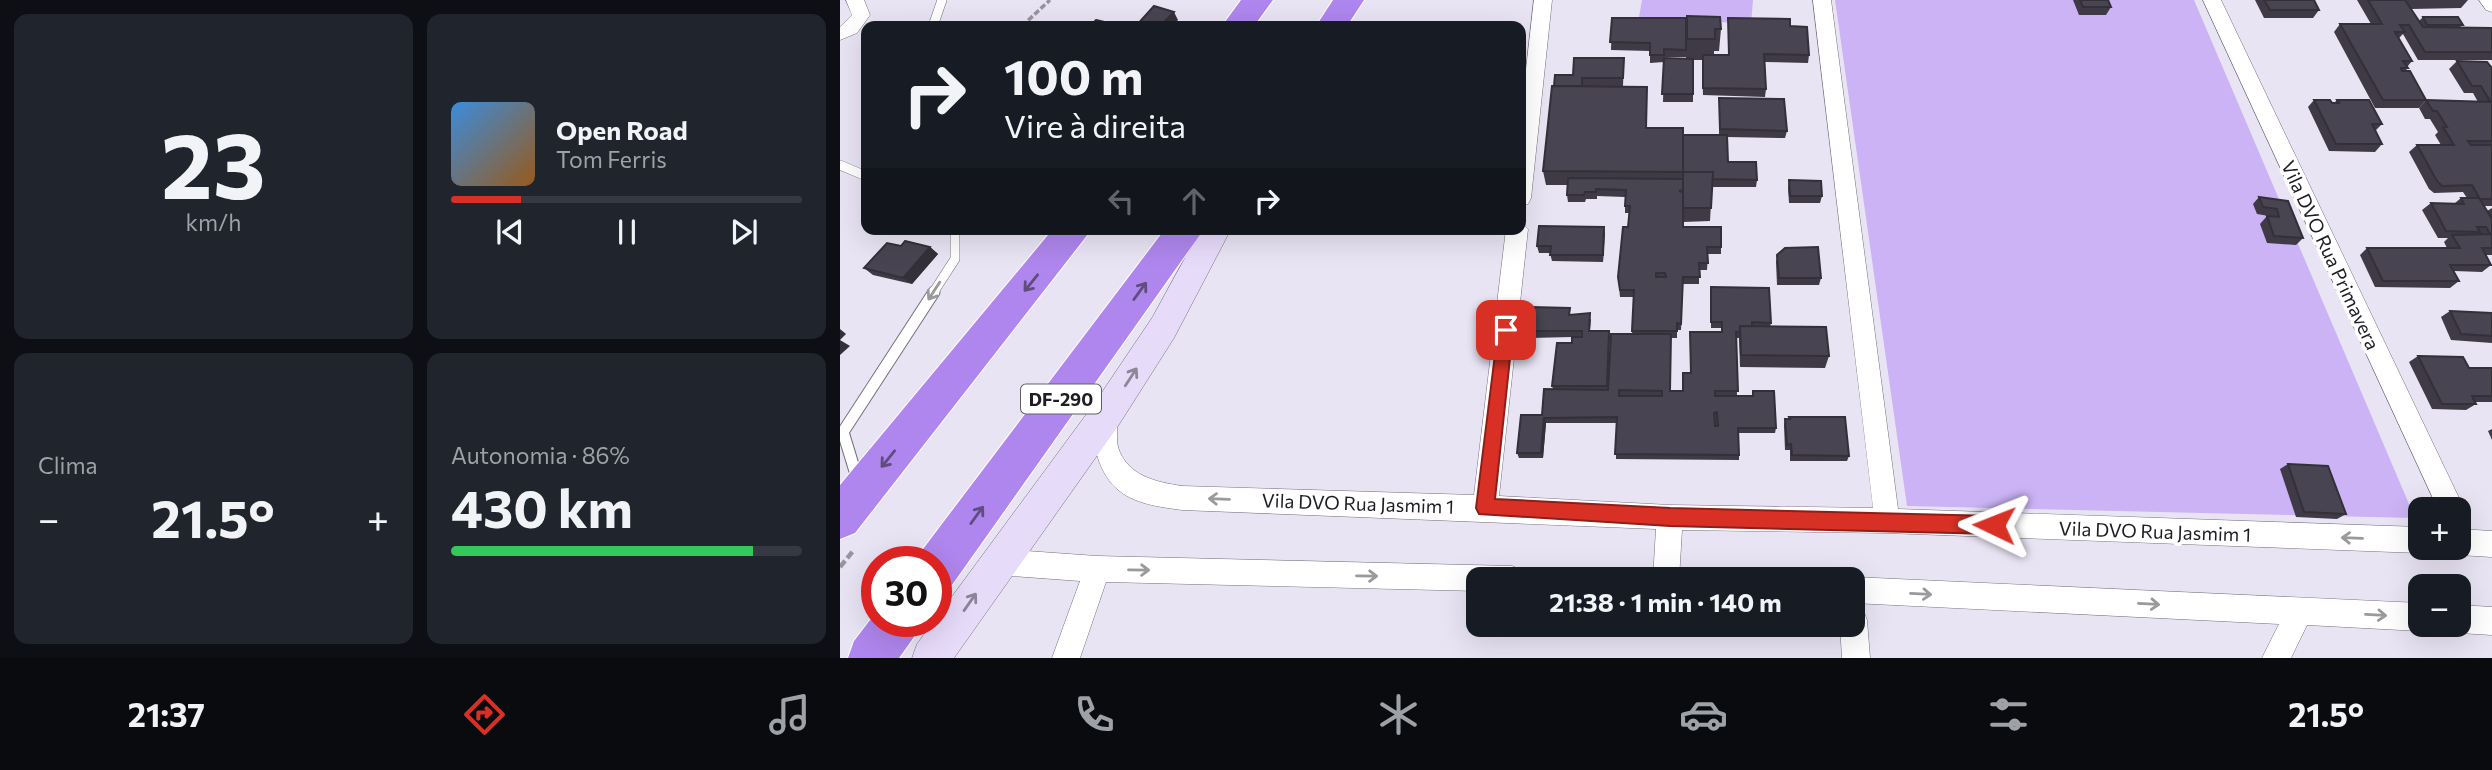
<!DOCTYPE html>
<html lang="pt">
<meta charset="utf-8">
<style>
body{margin:0;font-family:Commissioner,sans-serif;background:#20242c;color:#f1f3f6;height:100vh;display:flex;flex-direction:column;font-size:26px;white-space:nowrap}
*{box-sizing:border-box;margin:0}
p{font-size:23px;color:#9ea1a6}
.icon{flex:none;width:38px;height:38px;fill:none;stroke:currentColor;stroke-width:2;stroke-linecap:round;stroke-linejoin:round}
.map{position:relative;flex:1;overflow:hidden}
.panel{display:flex;flex-direction:column;gap:14px;padding:14px;background:#0d0f14;width:840px}
.panel>*{flex:none}
.hud{position:absolute;left:21px;top:21px;width:665px;height:214px;border-radius:14px;box-shadow:0 7px 28px #0002;background:#171b24;color:#f1f3f6;overflow:hidden}
.controls{position:absolute;left:1568px;top:497px;display:grid;gap:14px}
.controls a{display:grid;place-items:center;width:63px;height:63px;border-radius:14px;background:#171b24;box-shadow:0 7px 28px #0002;font-size:35px}
.speed{position:absolute;left:21px;top:546px;display:flex;gap:14px;font-size:35px;font-weight:700;text-align:center}
.speed>*{display:grid;place-content:center;width:91px;height:91px;border-radius:50%;background:#171b24;box-shadow:0 7px 28px #0002;line-height:1}
.speed .limit{border:10px solid #d22;background:#fff;color:#111}
.pin{position:absolute;display:grid;place-items:center;width:60px;height:60px;color:#fff;margin:-30px;border-radius:14px;box-shadow:0 4px 10px #0006}
.me{position:absolute;width:77px;margin:-38px;rotate:272deg;stroke-linejoin:round;filter:drop-shadow(0 0 5px #0008)}
.turn{display:flex;align-items:center;gap:24px;height:147px;padding:0 28px;font-size:32px}
.turn .icon{width:91px;height:91px;stroke-width:2.5}
.turn b{display:block;font-size:49px;line-height:60px}
.lanes{display:flex;align-items:center;height:66px;padding:0 28px;background:#0003;justify-content:center;gap:35px;direction:ltr}
.lanes .off{opacity:.35}
.big{font-size:52px;font-weight:700;line-height:1.1}
.panel .tile{flex:1;display:flex;flex-direction:column;justify-content:center;gap:10px;min-width:0;padding:0 24px;border-radius:14px;background:#20242c}
.panel .dial{align-items:center;gap:0}
.dial b{font-size:91px;line-height:1}
.song{display:flex;align-items:center;gap:21px}
.cover{width:84px;height:84px;border-radius:10px;background:linear-gradient(135deg,hsl(210 70% 55%),hsl(30 70% 35%))}
.played{height:7px;border-radius:4px;background:linear-gradient(90deg,#d93025 20%,#363941 20%)}
.keys{display:flex;justify-content:space-around;direction:ltr}
.heat{display:flex;justify-content:space-between;align-items:center;font-size:38px;direction:ltr}
.charge{height:10px;border-radius:5px;background:linear-gradient(90deg,#34c759 86%,#363941 0)}
.panel .tiles{flex:1;display:grid;gap:14px;grid-template-columns:repeat(2,1fr)}
.trip{position:absolute;left:626px;top:567px;width:399px;height:70px;border-radius:14px;background:#171b24;box-shadow:0 7px 28px #0002;font-weight:700;line-height:70px;text-align:center}
.tabs{display:flex;height:112px;justify-content:space-around;align-items:center;background:#090b0e;color:#9ea1a6}
.tabs .icon{width:49px;height:49px}
.tabs .selected{color:#d93025}
.tabs b{font-size:32px;color:#f1f3f6}
main{display:flex;flex:1;min-height:0}
.map>svg:first-child{display:block}
.green{fill:#cbb3f5}
.lines{fill:none;stroke-linecap:round;stroke-linejoin:round}
.lane-far1-casing{stroke:#746f7d;stroke-width:10}
.lane-casing{stroke:#746f7d;stroke-width:13}
.street-casing{stroke:#746f7d;stroke-width:1}
.secondary-casing{stroke:#746f7d;stroke-width:1}
.highway-casing{stroke:#fff;stroke-width:2}
.path-far1{stroke:#97939f;stroke-width:3.5;stroke-dasharray:6 2.5;stroke-linecap:butt}
.path{stroke:#97939f;stroke-width:4.5;stroke-dasharray:8 3.5;stroke-linecap:butt}
.lane-far1{stroke:#fff;stroke-width:9}
.lane{stroke:#fff;stroke-width:11}
.street{fill:#fff;fill-rule:evenodd}
.secondary{fill:#e7dbfa;fill-rule:evenodd}
.highway{fill:#af86ed;fill-rule:evenodd}
.wall{fill:#3f3a46;fill-rule:evenodd}
.shaded-wall{fill:#333039}
.building{fill:#494451;stroke:#333039;stroke-width:2;fill-rule:evenodd}
.oneway{stroke:#604c7e}
.oneway2{stroke:#9a999c}
.oneway3{stroke:#8d8699}
.route{fill:#d93025;stroke:#8d1f18;stroke-width:2}
.labels{text-anchor:middle;dominant-baseline:central;stroke-width:7;stroke-linejoin:round;paint-order:stroke}
.shield{fill:#fff;stroke:#626165;stroke-width:2}
.shield-label{font-size:18px;font-weight:bold;fill:#1f1d23}
.street-label{font-size:19px;fill:#1f1d23;stroke:#fff}
</style>
<main>
<section class="panel">
<div class="tiles">
<div class="tile dial"><b>23</b><p>km/h</p></div>
<div class="tile">
<div class="song"><i class="cover"></i><div><b>Open Road</b><p>Tom Ferris</p></div></div>
<div class="played"></div>
<div class="keys"><svg class="icon" aria-label="previous" viewBox="0 0 24 24"><path d="M18 5L8 12l10 7zM5 5v14"/></svg><svg class="icon" aria-label="pause" viewBox="0 0 24 24"><path d="M8 5v14M16 5v14"/></svg><svg class="icon" aria-label="next" viewBox="0 0 24 24"><path d="M6 5l10 7-10 7zM19 5v14"/></svg></div>
</div>
<div class="tile"><p>Clima</p>
<div class="heat"><a>−</a><b class="big">21.5°</b><a>+</a></div>
</div>
<div class="tile"><p>Autonomia · 86%</p><b class="big">430 km</b><div class="charge"></div></div>
</div>
</section>
<div class="map">
<svg width="1652" height="658" viewBox="0 0 1652 658">
<rect width="100%" height="100%" fill="#e9e4f4"/>
<g class="green">
<polygon points="802,0 913,0 911,24 799,17"/>
<polygon points="995,0 1354,0 1575,518 1067,506"/>
</g>
<g class="lines">
<g class="lane-far1-casing">
<g id="lane-far1">
<polyline points="93,26 102,0"/>
<polyline points="0,165 26,176"/>
<polyline points="93,293 115,259 115,229"/>
</g>
</g>
<g class="lane-casing">
<polyline id="lane" points="18,481 3,432 94,292"/>
</g>
<g class="street-casing">
<g id="street">
<polygon points="6,0 24,0 30,15 17,33 0,40 0,27 12,15"/>
<polygon points="694,0 712,0 691,198 688,204 681,206 681,113"/>
<path d="M 973,0 L 991,0 L 1058,509 L 1580,527 L 1580,548 L 1589,549 L 1580,553 L 1047,533 L 842,530 L 839,579 L 813,579 L 816,529 L 342,510 C 320,507 293,504 276,488 C 257,471 247,430 257,407 L 266,404 L 275,407 C 280,420 275,433 278,447 C 287,476 316,482 342,486 L 634,495 L 666,229 L 681,229 L 681,222 L 688,229 L 659,496 L 830,505 L 1033,508 Z"/>
<polygon points="1363,0 1381,0 1620,500 1624,509 1620,518 1619,509 1598,509"/>
<polygon points="1639,0 1652,0 1652,12 1646,10"/>
<polygon points="1619,529 1652,531 1652,557 1619,555 1610,551 1608,548 1619,548"/>
<polygon points="158,549 257,556 672,566 681,570 685,579 639,579 639,591 266,582 240,658 212,658 240,581 158,575 149,571 145,562 149,553"/>
<polygon points="1013,577 1580,603 1580,625 1590,625 1580,631 1467,625 1451,658 1422,658 1439,624 1013,603 1013,579 1007,579"/>
<polygon points="1619,605 1652,607 1652,635 1619,633 1609,629 1608,625 1619,625"/>
<polygon points="1013,607 1023,610 1027,620 1030,658 1002,658 1000,625 1013,625"/>
</g>
</g>
<g class="secondary-casing">
<polygon id="secondary" points="361,229 391,229 334,338 278,426 114,658 72,658 77,644 254,404 312,318"/>
</g>
<g class="highway-casing">
<g id="highway">
<polygon points="401,0 433,0 414,26 382,26"/>
<polygon points="493,0 524,0 507,26 476,26"/>
<polygon points="213,229 252,229 15,533 0,539 0,485"/>
<polygon points="325,229 364,229 112,585 96,591 96,562 77,562 80,553"/>
<polygon points="37,611 37,621 81,621 74,637 59,658 8,658 14,641"/>
</g>
</g>
<polyline class="path-far1" points="182,26 210,0"/>
<polyline class="path" points="0,567 13,551"/>
<use href="#lane-far1" class="lane-far1"/>
<use href="#lane" class="lane"/>
<use href="#street" class="street"/>
<use href="#secondary" class="secondary"/>
<use href="#highway" class="highway"/>
</g>
<g class="wall">
<polygon points="1233,0 1268,0 1271,7 1266,15 1239,15"/>
<polygon points="1415,0 1474,0 1479,10 1473,18 1424,18"/>
<polygon points="1517,0 1628,0 1621,8 1571,9 1579,21 1583,17 1623,25 1620,27 1652,28 1652,60 1578,60 1563,34 1559,38 1572,61 1567,67 1568,68 1565,71 1586,100 1579,108 1535,108 1494,32 1500,24 1531,24"/>
<path d="M 772,18 L 881,29 L 879,51 L 874,51 L 874,55 L 888,55 L 888,18 L 950,26 L 969,55 L 968,63 L 925,62 L 926,89 L 925,97 L 863,95 L 862,60 L 853,60 L 853,102 L 823,102 L 824,62 L 810,63 L 810,51 L 771,50 ZM 824,57 L 846,57 L 846,59 L 824,58 Z"/>
<polygon points="784,58 783,86 743,86 807,87 807,128 843,135 879,135 879,98 947,131 945,138 887,137 888,162 917,180 916,187 872,187 870,221 843,222 843,227 881,247 881,254 868,254 867,270 859,270 859,284 843,284 841,330 837,330 837,338 831,338 830,391 843,391 851,373 881,332 881,328 871,328 871,294 931,323 930,327 989,356 985,368 900,367 899,338 896,338 897,396 912,396 913,391 936,428 935,433 899,433 899,460 776,459 776,423 706,423 703,458 679,458 677,453 702,415 713,389 712,386 732,343 732,337 690,338 689,331 731,315 751,319 750,331 769,331 768,390 792,334 794,297 780,297 778,277 788,227 789,213 785,213 785,197 757,196 757,199 746,199 745,202 728,202 727,195 728,185 706,185 703,171 714,86 733,75"/>
<polygon points="1617,61 1652,68 1652,206 1644,206 1647,211 1652,208 1652,255 1646,255 1651,265 1642,272 1614,271 1619,281 1610,288 1535,287 1520,255 1527,248 1607,248 1604,242 1608,238 1598,238 1582,210 1591,203 1615,203 1621,198 1627,198 1623,192 1594,193 1589,189 1569,152 1577,145 1601,145 1595,135 1598,132 1590,119 1585,119 1579,108 1586,100 1638,102 1633,93 1624,93 1609,69"/>
<polygon points="1474,100 1494,103 1497,100 1542,124 1535,131 1542,144 1535,152 1489,151 1468,107"/>
<polygon points="949,180 982,196 980,203 949,203 948,188"/>
<polygon points="1419,197 1448,201 1463,238 1456,245 1427,243 1420,224 1427,216 1429,216 1417,214 1413,204"/>
<polygon points="764,227 763,262 712,261 710,253 699,253 697,246"/>
<polygon points="61,246 90,247 98,254 72,284 33,275 24,268"/>
<polygon points="937,255 981,278 979,285 937,285 936,262"/>
<polygon points="1610,311 1652,313 1652,343 1611,340 1601,317"/>
<polygon points="1578,356 1629,368 1652,368 1652,402 1635,402 1636,404 1626,410 1592,409 1569,362"/>
<polygon points="949,417 1009,456 1007,461 950,461 950,450 945,450 944,425 945,419 949,419"/>
<polygon points="1652,429 1652,440 1648,431"/>
<polygon points="1448,464 1506,514 1497,519 1456,517 1440,469"/>
</g>
<g class="shaded-wall">
<polygon points="334,12 338,20 332,26 320,26"/>
<polygon points="764,227 765,234 763,262 763,255"/>
<polygon points="90,247 98,254 72,284 63,278"/>
<polygon points="0,329 6,334 0,340"/>
<polygon points="769,331 770,337 768,392 767,386"/>
<polygon points="0,340 10,346 0,355"/>
<polygon points="704,418 706,423 703,458 701,453"/>
</g>
<g class="building">
<polygon points="1240,0 1268,0 1271,7 1243,7"/>
<polygon points="1424,0 1474,0 1479,10 1430,10"/>
<polygon points="1528,0 1565,0 1583,27 1652,28 1652,52 1585,52 1569,25 1560,25 1565,32 1555,32 1572,61 1563,61 1568,68 1561,68 1562,71 1570,71 1586,100 1543,100 1500,24 1542,24"/>
<polygon points="314,6 334,12 320,26 296,26"/>
<polygon points="847,16 880,17 881,29 875,29 875,39 847,39"/>
<polygon points="1583,17 1618,17 1623,25 1587,25"/>
<polygon points="772,18 846,18 846,50 824,49 824,55 810,55 810,43 770,42"/>
<polygon points="888,18 950,19 950,26 967,27 969,55 924,54 926,89 863,88 863,55 889,55"/>
<polygon points="256,20 281,26 250,26"/>
<polygon points="734,58 784,58 783,78 742,78 742,86 714,86 715,75 733,75"/>
<polygon points="824,58 853,59 853,94 822,94"/>
<polygon points="1617,61 1647,62 1652,68 1652,101 1650,101 1641,86 1632,86"/>
<polygon points="712,86 807,87 806,128 843,128 843,172 703,171"/>
<polygon points="879,98 944,99 947,131 880,129"/>
<polygon points="1474,100 1490,100 1492,103 1499,103 1497,100 1529,100 1542,124 1532,124 1542,144 1496,144"/>
<polygon points="1586,100 1652,102 1652,141 1628,141 1631,145 1652,145 1652,199 1640,199 1632,185 1602,186 1597,181 1577,145 1614,145 1603,127 1607,127 1597,111 1593,111"/>
<path d="M 843,135 L 887,135 L 888,162 L 916,162 L 917,180 L 872,179 L 873,172 L 843,172 L 843,190 L 839,191 L 843,192 L 843,227 L 881,227 L 881,247 L 867,247 L 868,263 L 859,263 L 860,277 L 843,277 L 841,324 L 837,323 L 837,331 L 792,331 L 794,290 L 780,290 L 778,277 L 783,227 L 788,227 L 790,206 L 785,206 L 786,190 L 756,189 L 756,192 L 745,192 L 744,195 L 727,195 L 728,178 L 843,179 ZM 816,273 L 825,273 L 826,277 L 816,277 Z"/>
<polygon points="843,172 873,172 871,208 843,208"/>
<polygon points="949,180 981,181 982,196 950,196"/>
<polygon points="1419,197 1448,201 1463,238 1434,236 1427,216 1439,217 1437,209 1423,207"/>
<polygon points="1621,198 1639,198 1652,219 1652,248 1642,248 1651,265 1610,265 1619,281 1543,281 1527,248 1620,248 1612,235 1650,234 1646,227 1637,227 1640,232 1606,231 1591,203 1624,204"/>
<polygon points="699,226 764,227 763,255 710,255 711,246 697,246"/>
<polygon points="65,241 90,247 63,278 24,268 47,243 61,246"/>
<polygon points="978,247 981,278 939,278 937,255 945,248"/>
<path d="M 871,287 L 929,288 L 931,323 L 912,322 L 912,327 L 900,326 L 900,332 L 896,332 L 898,391 L 875,391 L 875,396 L 913,396 L 913,391 L 934,391 L 936,428 L 898,428 L 899,455 L 775,454 L 777,417 L 704,418 L 701,453 L 677,453 L 681,415 L 702,415 L 704,389 L 768,390 L 771,334 L 831,334 L 830,391 L 843,391 L 843,373 L 851,373 L 850,332 L 882,332 L 882,322 L 871,322 ZM 779,390 L 822,391 L 822,396 L 779,396 ZM 877,412 L 878,426 L 875,426 L 874,413 Z"/>
<polygon points="691,307 730,308 729,315 750,313 749,331 769,331 767,386 712,386 717,343 732,343 732,337 742,337 742,331 689,331"/>
<polygon points="1610,311 1652,313 1652,336 1621,334"/>
<polygon points="900,326 986,327 989,356 901,355"/>
<polygon points="1578,356 1623,357 1629,368 1652,368 1652,396 1632,396 1636,404 1602,404"/>
<polygon points="949,417 1005,417 1009,456 952,455 951,444 947,445 945,419 950,419"/>
<polygon points="1448,464 1488,466 1506,514 1464,512"/>
</g>
<defs><path id="oneway-shaft" d="M-6 0H5M1.5-3L5.5 0L1.5 3" fill="none" stroke-width="1.6" stroke-linecap="round" stroke-linejoin="round" transform="scale(1.75)"/></defs>
<g class="oneway">
<use href="#oneway-shaft" transform="translate(191 283) rotate(129)"/>
<use href="#oneway-shaft" transform="translate(300 291) rotate(-54)"/>
<use href="#oneway-shaft" transform="translate(48 459) rotate(129)"/>
<use href="#oneway-shaft" transform="translate(137 515) rotate(-54)"/>
</g>
<g class="oneway2">
<use href="#oneway-shaft" transform="translate(94 291) rotate(123)"/>
<use href="#oneway-shaft" transform="translate(379 499) rotate(-178)"/>
<use href="#oneway-shaft" transform="translate(1512 538) rotate(-178)"/>
<use href="#oneway-shaft" transform="translate(299 570) rotate(1)"/>
<use href="#oneway-shaft" transform="translate(527 576) rotate(1)"/>
<use href="#oneway-shaft" transform="translate(1081 594) rotate(3)"/>
<use href="#oneway-shaft" transform="translate(1309 604) rotate(3)"/>
<use href="#oneway-shaft" transform="translate(1536 615) rotate(3)"/>
</g>
<g class="oneway3">
<use href="#oneway-shaft" transform="translate(291 377) rotate(-57)"/>
<use href="#oneway-shaft" transform="translate(130 602) rotate(-55)"/>
</g>
<polygon class="route" points="666,324 671,326 673,330 655,499 830,508 1154,516 1160,519 1163,525 1160,531 1154,534 830,526 639,514 636,508 658,330 660,326"/>
<g class="labels">
<rect class="shield" x="181" y="384.5" width="80" height="29" rx="5"/>
<g class="shield-label">
<text x="221" y="399">DF-290</text>
</g>
<g class="street-label">
<text transform="translate(1491 255) rotate(65)">Vila DVO Rua Primavera</text>
<text transform="translate(518 503) rotate(2)">Vila DVO Rua Jasmim 1</text>
<text transform="translate(1315 531) rotate(2)">Vila DVO Rua Jasmim 1</text>
</g>
</g>
</svg>
<div class="controls">
<a>+</a>
<a>−</a>
</div>
<div class="speed"><div class="limit">30</div></div>
<div class="pin" style="left:666px;top:330px;background:#d93025"><svg class="icon" aria-label="arrive" viewBox="0 0 24 24"><path d="M6 21V4h12l-3 4 3 4H6"/></svg></div>
<svg class="me" style="left:1154px;top:525px" viewBox="-20 -20 40 40"><path d="M0-17L14 15 0 8-14 15z" fill="#d93025" stroke="#fff" stroke-width="4"/></svg>
<div class="trip">21:38 · 1 min · 140 m</div>
<div class="hud">
<div class="turn"><svg class="icon" aria-label="right" viewBox="0 0 24 24"><path d="M7 20v-9h11M14 6l5 5-5 5"/></svg><div><b>100 m</b>Vire à direita</div></div>
<div class="lanes"><svg class="icon off" aria-label="left" viewBox="0 0 24 24"><path d="M17 20v-9H6M10 6l-5 5 5 5"/></svg><svg class="icon off" aria-label="ahead" viewBox="0 0 24 24"><path d="M12 20V5M6 11l6-6 6 6"/></svg><svg class="icon" aria-label="right" viewBox="0 0 24 24"><path d="M7 20v-9h11M14 6l5 5-5 5"/></svg></div>
</div>
</div>
</main>
<nav class="tabs">
<b>21:37</b>
<svg class="icon selected" aria-label="directions" viewBox="0 0 24 24"><path d="M12 3l9 9-9 9-9-9zM9 14v-3h6M13 9l2 2-2 2"/></svg>
<svg class="icon" aria-label="music" viewBox="0 0 24 24"><path d="M9 18V5l10-2v13"/><circle cx="6" cy="18" r="3"/><circle cx="16" cy="16" r="3"/></svg>
<svg class="icon" aria-label="phone" viewBox="0 0 24 24"><path d="M5 4h4l2 5-3 2q2 4 5 5l2-3 5 2v4C11 20 4 13 5 4z"/></svg>
<svg class="icon" aria-label="climate" viewBox="0 0 24 24"><path d="M12 3v18M4 7l16 10M4 17L20 7"/></svg>
<svg class="icon" aria-label="car" viewBox="0 0 24 24"><path d="M5 17H2v-5l4-1 3-4h7l3 4 3 1v5h-3M9 17h6M6 11h13"/><circle cx="7" cy="17" r="2"/><circle cx="17" cy="17" r="2"/></svg>
<svg class="icon" aria-label="filters" viewBox="0 0 24 24"><path d="M4 7h16M4 17h16"/><circle cx="9" cy="7" r="2"/><circle cx="15" cy="17" r="2"/></svg>
<b>21.5°</b>
</nav>
